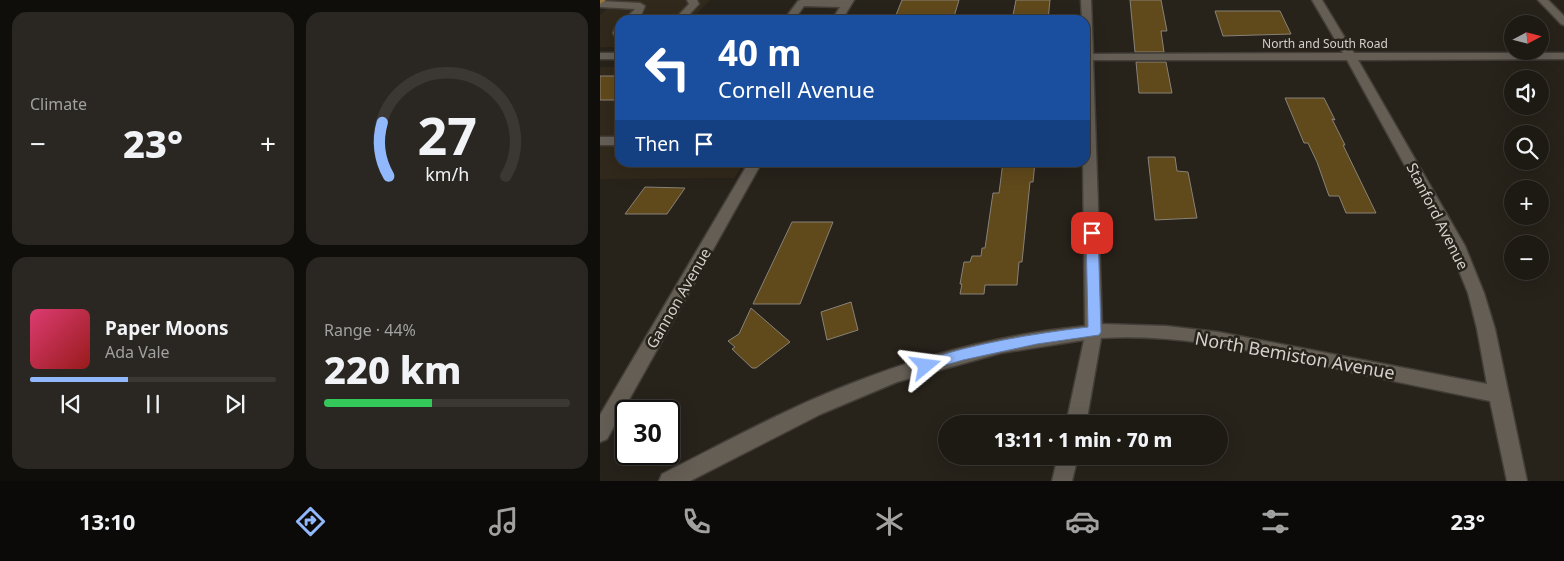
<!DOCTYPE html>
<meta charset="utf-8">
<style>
body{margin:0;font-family:"Noto Sans",sans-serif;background:#2a2722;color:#f1f3f6;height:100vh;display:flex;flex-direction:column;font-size:19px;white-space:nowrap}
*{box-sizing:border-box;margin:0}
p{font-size:16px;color:#a0a1a0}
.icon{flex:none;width:28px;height:28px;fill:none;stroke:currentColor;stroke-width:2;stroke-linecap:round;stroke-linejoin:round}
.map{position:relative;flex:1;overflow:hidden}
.sheet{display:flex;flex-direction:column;gap:12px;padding:12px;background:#100e0b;width:600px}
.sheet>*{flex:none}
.hud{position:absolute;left:15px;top:15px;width:475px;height:152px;border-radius:15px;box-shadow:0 5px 20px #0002,0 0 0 1px #3b3834;background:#1a4fa0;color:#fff;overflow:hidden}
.needle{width:32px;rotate:83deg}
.fabs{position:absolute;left:904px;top:15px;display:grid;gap:10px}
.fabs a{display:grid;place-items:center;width:45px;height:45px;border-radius:50%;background:#1d1a14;box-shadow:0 5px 20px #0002,0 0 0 1px #3b3834;font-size:25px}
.speed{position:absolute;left:15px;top:400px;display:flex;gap:10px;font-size:25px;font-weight:700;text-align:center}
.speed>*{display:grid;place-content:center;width:65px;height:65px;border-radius:50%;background:#1d1a14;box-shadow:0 5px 20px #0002,0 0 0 1px #3b3834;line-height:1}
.speed .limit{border:2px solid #111;border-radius:8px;background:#fff;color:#111}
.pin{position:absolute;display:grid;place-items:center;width:42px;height:42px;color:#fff;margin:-21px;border-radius:10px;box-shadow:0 2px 8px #0006}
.me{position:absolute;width:55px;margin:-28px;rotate:74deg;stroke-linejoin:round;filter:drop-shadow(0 0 4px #0008)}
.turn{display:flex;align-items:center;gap:18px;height:105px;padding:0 20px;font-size:22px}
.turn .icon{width:65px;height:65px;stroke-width:2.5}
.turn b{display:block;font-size:35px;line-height:42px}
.then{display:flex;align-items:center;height:48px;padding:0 20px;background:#0003;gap:10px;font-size:19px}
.big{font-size:38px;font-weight:800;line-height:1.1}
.sheet .widget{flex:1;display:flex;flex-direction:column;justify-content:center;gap:8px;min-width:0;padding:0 18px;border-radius:15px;background:#2a2722}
.sheet .dial{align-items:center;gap:0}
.dial svg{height:130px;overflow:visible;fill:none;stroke:#3b3834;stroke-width:7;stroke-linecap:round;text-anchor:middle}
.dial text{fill:#f1f3f6;stroke:none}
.song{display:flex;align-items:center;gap:15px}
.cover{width:60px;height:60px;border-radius:8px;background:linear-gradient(135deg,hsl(340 70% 55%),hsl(0 70% 35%))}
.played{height:5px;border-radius:2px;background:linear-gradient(90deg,#91b8fd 40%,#3b3834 40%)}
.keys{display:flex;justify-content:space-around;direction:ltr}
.heat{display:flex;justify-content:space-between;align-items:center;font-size:28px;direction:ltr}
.charge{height:8px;border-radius:4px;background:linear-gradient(90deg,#34c759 44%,#3b3834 0)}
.sheet .tiles{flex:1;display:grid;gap:12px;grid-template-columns:repeat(2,1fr)}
.trip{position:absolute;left:338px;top:415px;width:290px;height:50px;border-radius:25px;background:#1d1a14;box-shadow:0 5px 20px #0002,0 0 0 1px #3b3834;font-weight:800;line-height:50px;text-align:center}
.menu{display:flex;height:80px;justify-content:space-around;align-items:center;background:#0c0a08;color:#a0a1a0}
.menu .icon{width:35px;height:35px}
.menu .on{color:#91b8fd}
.menu b{font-size:22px;color:#f1f3f6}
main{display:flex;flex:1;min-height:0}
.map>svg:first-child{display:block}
.built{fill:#31291b}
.building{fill:#60491b;stroke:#888278}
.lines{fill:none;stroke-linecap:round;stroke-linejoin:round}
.minor-casing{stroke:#433e38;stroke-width:3}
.major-casing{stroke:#433e38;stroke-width:3}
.minor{fill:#645e55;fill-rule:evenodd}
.major{fill:#96783a;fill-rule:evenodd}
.route{fill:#91b8fd;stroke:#5e78a4}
.labels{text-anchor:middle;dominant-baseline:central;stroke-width:5;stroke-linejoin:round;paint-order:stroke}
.far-street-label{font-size:12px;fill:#d4d0cb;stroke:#27221a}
.street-label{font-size:15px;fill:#d4d0cb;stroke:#27221a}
.near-street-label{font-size:18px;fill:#d4d0cb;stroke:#27221a}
</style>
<main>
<section class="sheet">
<div class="tiles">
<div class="widget"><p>Climate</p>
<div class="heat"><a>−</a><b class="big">23°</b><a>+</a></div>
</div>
<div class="widget dial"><svg viewBox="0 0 100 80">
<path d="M14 69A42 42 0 1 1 86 69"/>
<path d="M14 69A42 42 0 0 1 10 36" stroke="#91b8fd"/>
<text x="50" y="56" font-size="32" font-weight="700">27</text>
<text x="50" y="72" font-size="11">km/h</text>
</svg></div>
<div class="widget">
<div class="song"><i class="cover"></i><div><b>Paper Moons</b><p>Ada Vale</p></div></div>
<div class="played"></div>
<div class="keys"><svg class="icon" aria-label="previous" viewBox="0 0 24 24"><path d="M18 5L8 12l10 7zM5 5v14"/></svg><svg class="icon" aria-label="pause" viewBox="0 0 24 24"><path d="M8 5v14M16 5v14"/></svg><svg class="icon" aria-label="next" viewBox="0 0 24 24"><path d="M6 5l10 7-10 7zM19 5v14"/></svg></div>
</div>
<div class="widget"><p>Range · 44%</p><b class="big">220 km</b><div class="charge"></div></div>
</div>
</section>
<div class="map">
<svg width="964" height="481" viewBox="0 0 964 481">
<rect width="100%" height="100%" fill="#27221a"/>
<g class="built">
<polygon points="17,0 110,0 91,20 20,20 20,47 0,47 0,15"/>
<polygon points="0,67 20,67 20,162 144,163 134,178 0,179"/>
</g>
<g class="building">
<polygon points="302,0 359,0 353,20 294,20"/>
<polygon points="416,0 450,0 448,20 412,20"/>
<polygon points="530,0 561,0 567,31 561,31 564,52 535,52"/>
<polygon points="615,11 680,11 691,34 623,36"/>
<polygon points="536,62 566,62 572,93 539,93"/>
<rect x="0" y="76" width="20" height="24"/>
<polygon points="685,98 724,98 735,120 732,119 745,145 743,145 776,213 746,213 739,196 729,196 717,162 708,143 704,143"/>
<polygon points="548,157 575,157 577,171 588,172 597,218 555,220"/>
<polygon points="403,162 435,162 433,182 430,182 422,262 419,262 417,285 385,285 384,294 360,294 362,284 360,284 364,262 370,262 372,256 381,256 382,248 385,248 393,193 399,193"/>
<polygon points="45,187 85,188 67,214 25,214"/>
<polygon points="192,222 233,222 200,304 153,304"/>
<polygon points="251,302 258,330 227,340 221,312"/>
<polygon points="151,308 190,342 156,368 152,368 132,349 135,347 128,341 139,334"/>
</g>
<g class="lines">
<g class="minor-casing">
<g id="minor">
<polygon points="87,0 97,0 99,4 84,20 74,20 89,4"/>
<polygon points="201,0 254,0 242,20 232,20 240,7 204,6 194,20 184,20 198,1"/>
<path d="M 481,0 L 491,0 L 493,54 L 743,53 L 712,0 L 722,0 L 754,53 L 964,53 L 964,59 L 758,60 L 865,246 L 884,293 L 895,329 L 927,481 L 907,481 L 890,401 C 838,390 786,380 734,368 C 658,352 579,333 501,338 L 486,424 L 466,424 L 484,340 L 401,353 L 297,382 L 221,414 L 90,481 L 59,481 L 62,474 C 124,443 185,409 250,384 C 325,354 405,334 485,326 L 483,162 L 485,162 L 485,20 L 482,20 ZM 493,60 L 747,60 L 849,246 L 868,293 L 877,329 L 887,384 L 618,332 L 566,326 L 502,324 Z"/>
<polygon points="938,0 948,0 964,16 964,25 961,24"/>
<polygon points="0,1 40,3 45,6 42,13 35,20 24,20 35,9 0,7"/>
<polygon points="20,26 20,39 16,38 13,33 16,27"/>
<rect x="0" y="53" width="20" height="6"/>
<rect x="0" y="137" width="20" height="8"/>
<polygon points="149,162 162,162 7,439 0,442 0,415"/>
<polygon points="458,456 478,456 472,481 452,481"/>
</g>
</g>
<g class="major-casing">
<polygon id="major" points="0,0 6,0 0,4"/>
</g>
<use href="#minor" class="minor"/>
<use href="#major" class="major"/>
</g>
<path class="route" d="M 492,229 L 498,233 L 501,332 L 499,335 L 437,344 L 363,360 L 326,371 L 322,370 L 320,366 L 322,361 C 375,343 432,334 488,327 L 486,233 Z"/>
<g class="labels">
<g class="far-street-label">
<text x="725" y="43">North and South Road</text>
</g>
<g class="street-label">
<text transform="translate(838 216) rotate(63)">Stanford Avenue</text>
<text transform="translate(78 298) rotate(-60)">Gannon Avenue</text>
</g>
<g class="near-street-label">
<text transform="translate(695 355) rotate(10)">North Bemiston Avenue</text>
</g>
</g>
</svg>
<div class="fabs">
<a><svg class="needle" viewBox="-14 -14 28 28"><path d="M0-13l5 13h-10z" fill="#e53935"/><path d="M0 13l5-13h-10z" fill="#a0a1a0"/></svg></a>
<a><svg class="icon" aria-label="sound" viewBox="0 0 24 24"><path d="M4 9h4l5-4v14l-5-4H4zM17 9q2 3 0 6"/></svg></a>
<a><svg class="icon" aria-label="search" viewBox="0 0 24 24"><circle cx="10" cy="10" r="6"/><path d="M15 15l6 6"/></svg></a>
<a>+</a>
<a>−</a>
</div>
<div class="speed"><div class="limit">30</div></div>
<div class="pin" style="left:492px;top:233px;background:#d93025"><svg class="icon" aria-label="arrive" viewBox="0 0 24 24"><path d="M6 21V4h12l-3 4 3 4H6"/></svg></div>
<svg class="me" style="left:326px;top:366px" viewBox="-20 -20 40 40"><path d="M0-17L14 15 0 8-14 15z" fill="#91b8fd" stroke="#fff" stroke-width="4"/></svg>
<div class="trip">13:11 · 1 min · 70 m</div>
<div class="hud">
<div class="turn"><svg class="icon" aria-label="left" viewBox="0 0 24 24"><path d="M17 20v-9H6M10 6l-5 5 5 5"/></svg><div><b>40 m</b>Cornell Avenue</div></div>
<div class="then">Then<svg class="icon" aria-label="arrive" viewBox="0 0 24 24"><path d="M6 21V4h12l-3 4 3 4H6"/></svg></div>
</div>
</div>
</main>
<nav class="menu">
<b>13:10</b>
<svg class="icon on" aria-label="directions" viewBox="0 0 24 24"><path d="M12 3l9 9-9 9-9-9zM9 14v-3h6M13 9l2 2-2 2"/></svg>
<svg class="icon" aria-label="music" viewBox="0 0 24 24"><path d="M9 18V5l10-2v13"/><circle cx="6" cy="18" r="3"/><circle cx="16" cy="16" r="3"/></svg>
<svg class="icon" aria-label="phone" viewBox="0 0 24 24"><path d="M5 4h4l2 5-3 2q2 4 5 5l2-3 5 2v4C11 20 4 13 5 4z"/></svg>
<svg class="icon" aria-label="climate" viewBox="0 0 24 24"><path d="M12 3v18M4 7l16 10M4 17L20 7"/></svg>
<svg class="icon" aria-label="car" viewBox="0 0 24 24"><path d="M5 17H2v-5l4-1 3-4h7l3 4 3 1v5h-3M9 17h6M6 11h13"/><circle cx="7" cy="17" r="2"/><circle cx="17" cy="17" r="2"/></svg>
<svg class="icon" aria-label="filters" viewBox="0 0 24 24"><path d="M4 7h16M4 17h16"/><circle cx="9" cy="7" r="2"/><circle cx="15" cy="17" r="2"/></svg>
<b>23°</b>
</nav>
